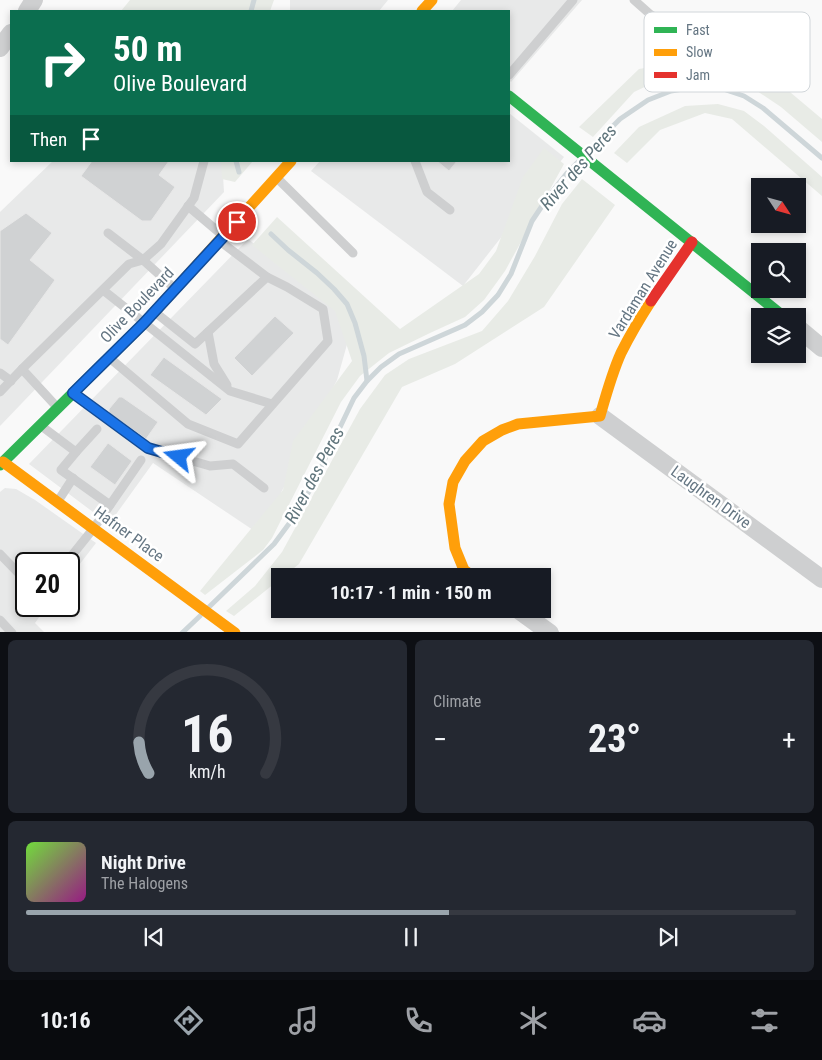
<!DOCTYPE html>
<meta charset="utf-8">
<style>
body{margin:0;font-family:"Roboto Condensed",sans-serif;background:#242831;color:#f1f3f6;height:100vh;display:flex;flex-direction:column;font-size:19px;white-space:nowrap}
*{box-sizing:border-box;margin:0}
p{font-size:16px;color:#9ea1a6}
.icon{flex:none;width:28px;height:28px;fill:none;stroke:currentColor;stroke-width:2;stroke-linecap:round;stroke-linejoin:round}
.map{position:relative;height:632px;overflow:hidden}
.details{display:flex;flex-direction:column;gap:8px;padding:8px;background:#0d0f14;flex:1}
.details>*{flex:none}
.top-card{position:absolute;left:10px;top:10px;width:500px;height:152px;border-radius:0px;box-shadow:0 2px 8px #0003;background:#0b6e4f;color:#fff;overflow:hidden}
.needle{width:32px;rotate:126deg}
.buttons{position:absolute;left:751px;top:178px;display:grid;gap:10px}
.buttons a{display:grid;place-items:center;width:55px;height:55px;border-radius:0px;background:#171b24;box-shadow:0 2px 8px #0003;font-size:25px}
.speed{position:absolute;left:15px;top:552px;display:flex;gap:10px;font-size:25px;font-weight:700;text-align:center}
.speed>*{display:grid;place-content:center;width:65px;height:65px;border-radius:50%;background:#171b24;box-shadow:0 2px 8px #0003;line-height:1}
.speed .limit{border:2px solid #111;border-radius:8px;background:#fff;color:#111}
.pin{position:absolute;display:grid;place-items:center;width:42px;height:42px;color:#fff;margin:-21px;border:2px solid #fff;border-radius:50%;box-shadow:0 1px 5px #0007}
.me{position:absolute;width:55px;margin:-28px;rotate:286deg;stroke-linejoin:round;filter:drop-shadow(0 0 4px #0008)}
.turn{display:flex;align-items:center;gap:18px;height:105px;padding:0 20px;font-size:22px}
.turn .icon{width:65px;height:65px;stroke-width:2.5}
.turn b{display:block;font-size:35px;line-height:42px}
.then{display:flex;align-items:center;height:48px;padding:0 20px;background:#0003;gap:10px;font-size:19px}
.big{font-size:38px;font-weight:700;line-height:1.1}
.details .card{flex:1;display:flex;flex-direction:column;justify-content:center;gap:8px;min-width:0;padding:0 18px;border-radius:8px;background:#242831}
.details .dial{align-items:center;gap:0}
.dial svg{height:130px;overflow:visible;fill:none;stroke:#363941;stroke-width:7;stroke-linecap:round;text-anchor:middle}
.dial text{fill:#f1f3f6;stroke:none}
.song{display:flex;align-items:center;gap:15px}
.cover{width:60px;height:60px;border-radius:8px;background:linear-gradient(135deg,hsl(100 70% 55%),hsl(310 70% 35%))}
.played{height:5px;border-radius:2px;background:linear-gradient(90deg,#99a4ac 55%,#363941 55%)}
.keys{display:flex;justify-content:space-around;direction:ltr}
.heat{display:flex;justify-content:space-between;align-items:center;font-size:28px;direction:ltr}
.details .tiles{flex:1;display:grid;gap:8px;grid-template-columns:1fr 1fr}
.card:last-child{grid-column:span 2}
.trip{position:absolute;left:271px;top:568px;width:280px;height:50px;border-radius:0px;background:#171b24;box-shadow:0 2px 8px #0003;font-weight:700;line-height:50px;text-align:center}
.menu{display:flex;height:80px;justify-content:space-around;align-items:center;background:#090b0e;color:#9ea1a6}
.menu .icon{width:35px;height:35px}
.menu .active{color:#99a4ac}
.menu b{font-size:22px;color:#f1f3f6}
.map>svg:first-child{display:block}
.built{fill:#e8e9e9}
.green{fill:#e8ebe6}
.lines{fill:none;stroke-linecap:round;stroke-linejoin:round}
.stream{stroke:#ced6d9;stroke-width:5}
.building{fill:#d0d2d3;stroke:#e8e8e8}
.lane{stroke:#cecfd0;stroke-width:9}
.street{stroke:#cecfd0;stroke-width:18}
.fast{stroke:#30b455;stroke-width:11}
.slow{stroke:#ff9f0a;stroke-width:11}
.jam{stroke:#e5322d;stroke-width:11}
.route-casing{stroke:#114b97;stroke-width:12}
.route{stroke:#1a73e8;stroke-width:9}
.labels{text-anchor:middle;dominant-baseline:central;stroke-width:5;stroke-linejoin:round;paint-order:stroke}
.street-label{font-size:16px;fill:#657683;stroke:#fff}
.water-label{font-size:18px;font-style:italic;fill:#60757c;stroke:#fff}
.key{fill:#fff;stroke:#d1d6da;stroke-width:1}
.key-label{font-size:14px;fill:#657683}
</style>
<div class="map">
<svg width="822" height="633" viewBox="0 0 822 633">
<rect width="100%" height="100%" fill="#f9f9f9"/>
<g class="built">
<polygon points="290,0 388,0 379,11 290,11"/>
<polygon points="461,0 582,0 511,82 509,80 509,11 452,11"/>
<polygon points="509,113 564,157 463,286 311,171 320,161 509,161"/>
<polygon points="53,161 222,161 224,192 0,426 0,212"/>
<polygon points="248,239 337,308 348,341 337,380 279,497 259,534 153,463 109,524 29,464"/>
<polygon points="5,488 16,489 35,500 96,543 69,578 69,564 26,564 26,606 47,606 35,623 44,632 0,633 0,492"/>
</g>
<g class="green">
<polygon points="130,0 274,0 270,11 121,11"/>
<polygon points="684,61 754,68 784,87 822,119 822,142 781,107 757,91 737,82 698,80 655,82 634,92 593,137 579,127 639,69"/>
<polygon points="718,104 744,111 764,126 822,177 822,196 732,119 705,113 660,130 627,163 614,153 639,127 685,106"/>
<polygon points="544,148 564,164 505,271 484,300 465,317 430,333 389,353 360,376 341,402 272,538 263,550 205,595 200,591 283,490 293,441 352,361 335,311 252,245 277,217 400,329 479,274 496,251 523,177"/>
<polygon points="221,161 253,161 235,182 222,179"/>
<polygon points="582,179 615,205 544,307 455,364 402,387 299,564 284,576 280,576 280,579 234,616 226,611 255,586 282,552 360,409 385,375 409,359 482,331 508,301 535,256 562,204"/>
</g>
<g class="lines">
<g class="stream">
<polyline points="251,11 254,0"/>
<polyline points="589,150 620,119 648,100 671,91 701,86 723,89 744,96 763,108 822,158"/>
<polyline points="236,161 239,172"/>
<polyline points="271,234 288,250 317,273 334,289 347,304 355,323 364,356 367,381"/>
<polyline points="209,607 274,544 294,517 311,488 354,398 367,381 381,367 399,354 465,325 482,312 498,295 511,274 532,221 548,197 567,173 580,160"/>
<polyline points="182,633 200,616"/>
</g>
</g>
<g class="building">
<polygon points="92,161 169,161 159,175 175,187 151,221 142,221 81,176"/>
<polygon points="437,161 457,161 449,171"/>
<polygon points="26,213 52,233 30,260 55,280 8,345 0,339 0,231"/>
<polygon points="275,316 294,333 252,376 234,358"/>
<polygon points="164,357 165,358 222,399 206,415 150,375"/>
<polygon points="119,397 122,397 158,422 146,439 109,413 109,409"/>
<polygon points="108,443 132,461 115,485 90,467"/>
</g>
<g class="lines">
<g class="lane">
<polyline points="634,0 651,15 669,25 702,50"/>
<polyline points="509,75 573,0"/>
<polyline points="415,161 427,192 450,210"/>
<polyline points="279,180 353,253"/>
<polyline points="188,206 221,234"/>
<polyline points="108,233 143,260 173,287"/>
<polyline points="103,290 230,391 272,404"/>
<polyline points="156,313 195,344 267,277"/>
<polyline points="208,332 214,364 227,385"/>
<polyline points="112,360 188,424 238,444 328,341 323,309 287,287 267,277 221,242"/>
<polyline points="22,369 56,406"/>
<polyline points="0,373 11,381"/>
<polyline points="0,392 22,369 129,264 143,260 161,244 194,198 204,161"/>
<polyline points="75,395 148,448 210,466 233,464 264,488"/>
<polyline points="44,428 76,452 61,470 110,505 93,529 65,564"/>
<polyline points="76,452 97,429"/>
<polyline points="58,501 73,478"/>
<polyline points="110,505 141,460"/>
<polyline points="0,554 26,581"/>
<polyline points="0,620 12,633"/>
</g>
<g class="street">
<polyline points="27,11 34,0"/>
<polyline points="0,48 11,33"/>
<polyline points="798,328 822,348"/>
<polyline points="600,416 822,579"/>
<polyline points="517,609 550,633"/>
</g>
<g class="fast">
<polyline points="509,96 783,316"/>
<polyline points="0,465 144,323 157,309"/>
</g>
<g class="slow">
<polyline points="422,11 432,0"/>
<polyline points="157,309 291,161"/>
<polyline points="3,462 235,633"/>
<path d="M 472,576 L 464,570 L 455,548 L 449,504 L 453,482 L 465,461 L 483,441 L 502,430 L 518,424 L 600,416 C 606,395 612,373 621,353 C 630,335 640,318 651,301"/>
</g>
<polyline class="jam" points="651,301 692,242"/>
</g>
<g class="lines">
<g class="route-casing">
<polyline id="route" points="179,457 148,448 73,393 144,323 237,222"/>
</g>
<use href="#route" class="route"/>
</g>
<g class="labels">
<g class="street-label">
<text transform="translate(643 289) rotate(-58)">Vardaman Avenue</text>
<text transform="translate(137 305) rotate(-46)">Olive Boulevard</text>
<text transform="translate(711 497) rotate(36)">Laughren Drive</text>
<text transform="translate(129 534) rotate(36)">Hafner Place</text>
</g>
<g class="water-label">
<text transform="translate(578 167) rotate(-49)">River des Peres</text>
<text transform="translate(314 475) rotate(-62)">River des Peres</text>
</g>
</g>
<rect x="644" y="12" width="166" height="80" rx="8" class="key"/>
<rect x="654" y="27" width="23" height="6" fill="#30b455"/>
<rect x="654" y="49" width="23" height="7" fill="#ff9f0a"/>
<rect x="654" y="72" width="23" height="6" fill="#e5322d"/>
<g class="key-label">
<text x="686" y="35">Fast</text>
<text x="686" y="57">Slow</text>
<text x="686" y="80">Jam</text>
</g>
</svg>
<div class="buttons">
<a><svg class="needle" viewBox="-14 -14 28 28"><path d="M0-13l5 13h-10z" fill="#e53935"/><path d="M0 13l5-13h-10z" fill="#9ea1a6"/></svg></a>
<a><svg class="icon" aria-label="search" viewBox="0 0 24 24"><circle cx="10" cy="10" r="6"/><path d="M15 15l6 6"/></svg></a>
<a><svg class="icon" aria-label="layers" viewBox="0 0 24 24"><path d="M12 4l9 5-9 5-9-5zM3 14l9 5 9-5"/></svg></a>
</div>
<div class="speed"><div class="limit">20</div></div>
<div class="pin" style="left:237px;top:222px;background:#d93025"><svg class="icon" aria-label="arrive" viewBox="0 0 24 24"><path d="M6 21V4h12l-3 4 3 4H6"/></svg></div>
<svg class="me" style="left:179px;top:457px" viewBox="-20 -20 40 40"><path d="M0-17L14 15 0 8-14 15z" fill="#1a73e8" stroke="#fff" stroke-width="4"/></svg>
<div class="trip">10:17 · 1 min · 150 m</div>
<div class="top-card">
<div class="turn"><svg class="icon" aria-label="right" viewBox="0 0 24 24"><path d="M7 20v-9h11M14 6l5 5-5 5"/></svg><div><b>50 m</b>Olive Boulevard</div></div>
<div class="then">Then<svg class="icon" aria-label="arrive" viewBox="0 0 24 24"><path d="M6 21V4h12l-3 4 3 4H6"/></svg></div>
</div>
</div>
<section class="details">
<div class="tiles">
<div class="card dial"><svg viewBox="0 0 100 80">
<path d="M14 69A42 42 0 1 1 86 69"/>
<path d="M14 69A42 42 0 0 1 8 50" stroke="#99a4ac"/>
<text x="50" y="56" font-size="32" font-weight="700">16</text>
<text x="50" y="72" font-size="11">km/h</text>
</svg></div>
<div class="card"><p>Climate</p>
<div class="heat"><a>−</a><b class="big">23°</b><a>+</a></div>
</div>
<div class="card">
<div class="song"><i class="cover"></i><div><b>Night Drive</b><p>The Halogens</p></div></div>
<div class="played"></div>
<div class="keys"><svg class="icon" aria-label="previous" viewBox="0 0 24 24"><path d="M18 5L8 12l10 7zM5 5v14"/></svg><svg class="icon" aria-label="pause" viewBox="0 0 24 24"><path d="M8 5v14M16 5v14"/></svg><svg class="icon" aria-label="next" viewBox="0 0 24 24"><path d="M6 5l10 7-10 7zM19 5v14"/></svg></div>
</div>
</div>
</section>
<nav class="menu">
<b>10:16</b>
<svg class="icon active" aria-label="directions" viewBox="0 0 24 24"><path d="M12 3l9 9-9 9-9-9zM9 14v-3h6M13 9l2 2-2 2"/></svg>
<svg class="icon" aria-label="music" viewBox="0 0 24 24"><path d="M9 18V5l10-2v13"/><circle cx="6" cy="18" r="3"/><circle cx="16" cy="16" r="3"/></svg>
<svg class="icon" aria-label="phone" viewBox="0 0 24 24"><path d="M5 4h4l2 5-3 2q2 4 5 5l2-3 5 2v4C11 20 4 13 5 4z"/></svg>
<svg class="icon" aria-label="climate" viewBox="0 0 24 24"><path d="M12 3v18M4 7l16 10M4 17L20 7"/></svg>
<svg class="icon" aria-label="car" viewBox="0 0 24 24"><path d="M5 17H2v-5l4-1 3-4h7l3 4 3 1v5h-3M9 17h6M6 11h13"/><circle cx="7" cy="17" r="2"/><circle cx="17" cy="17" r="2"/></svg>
<svg class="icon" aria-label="filters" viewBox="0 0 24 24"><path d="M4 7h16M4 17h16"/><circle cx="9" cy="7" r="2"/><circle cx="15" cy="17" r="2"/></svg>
</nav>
